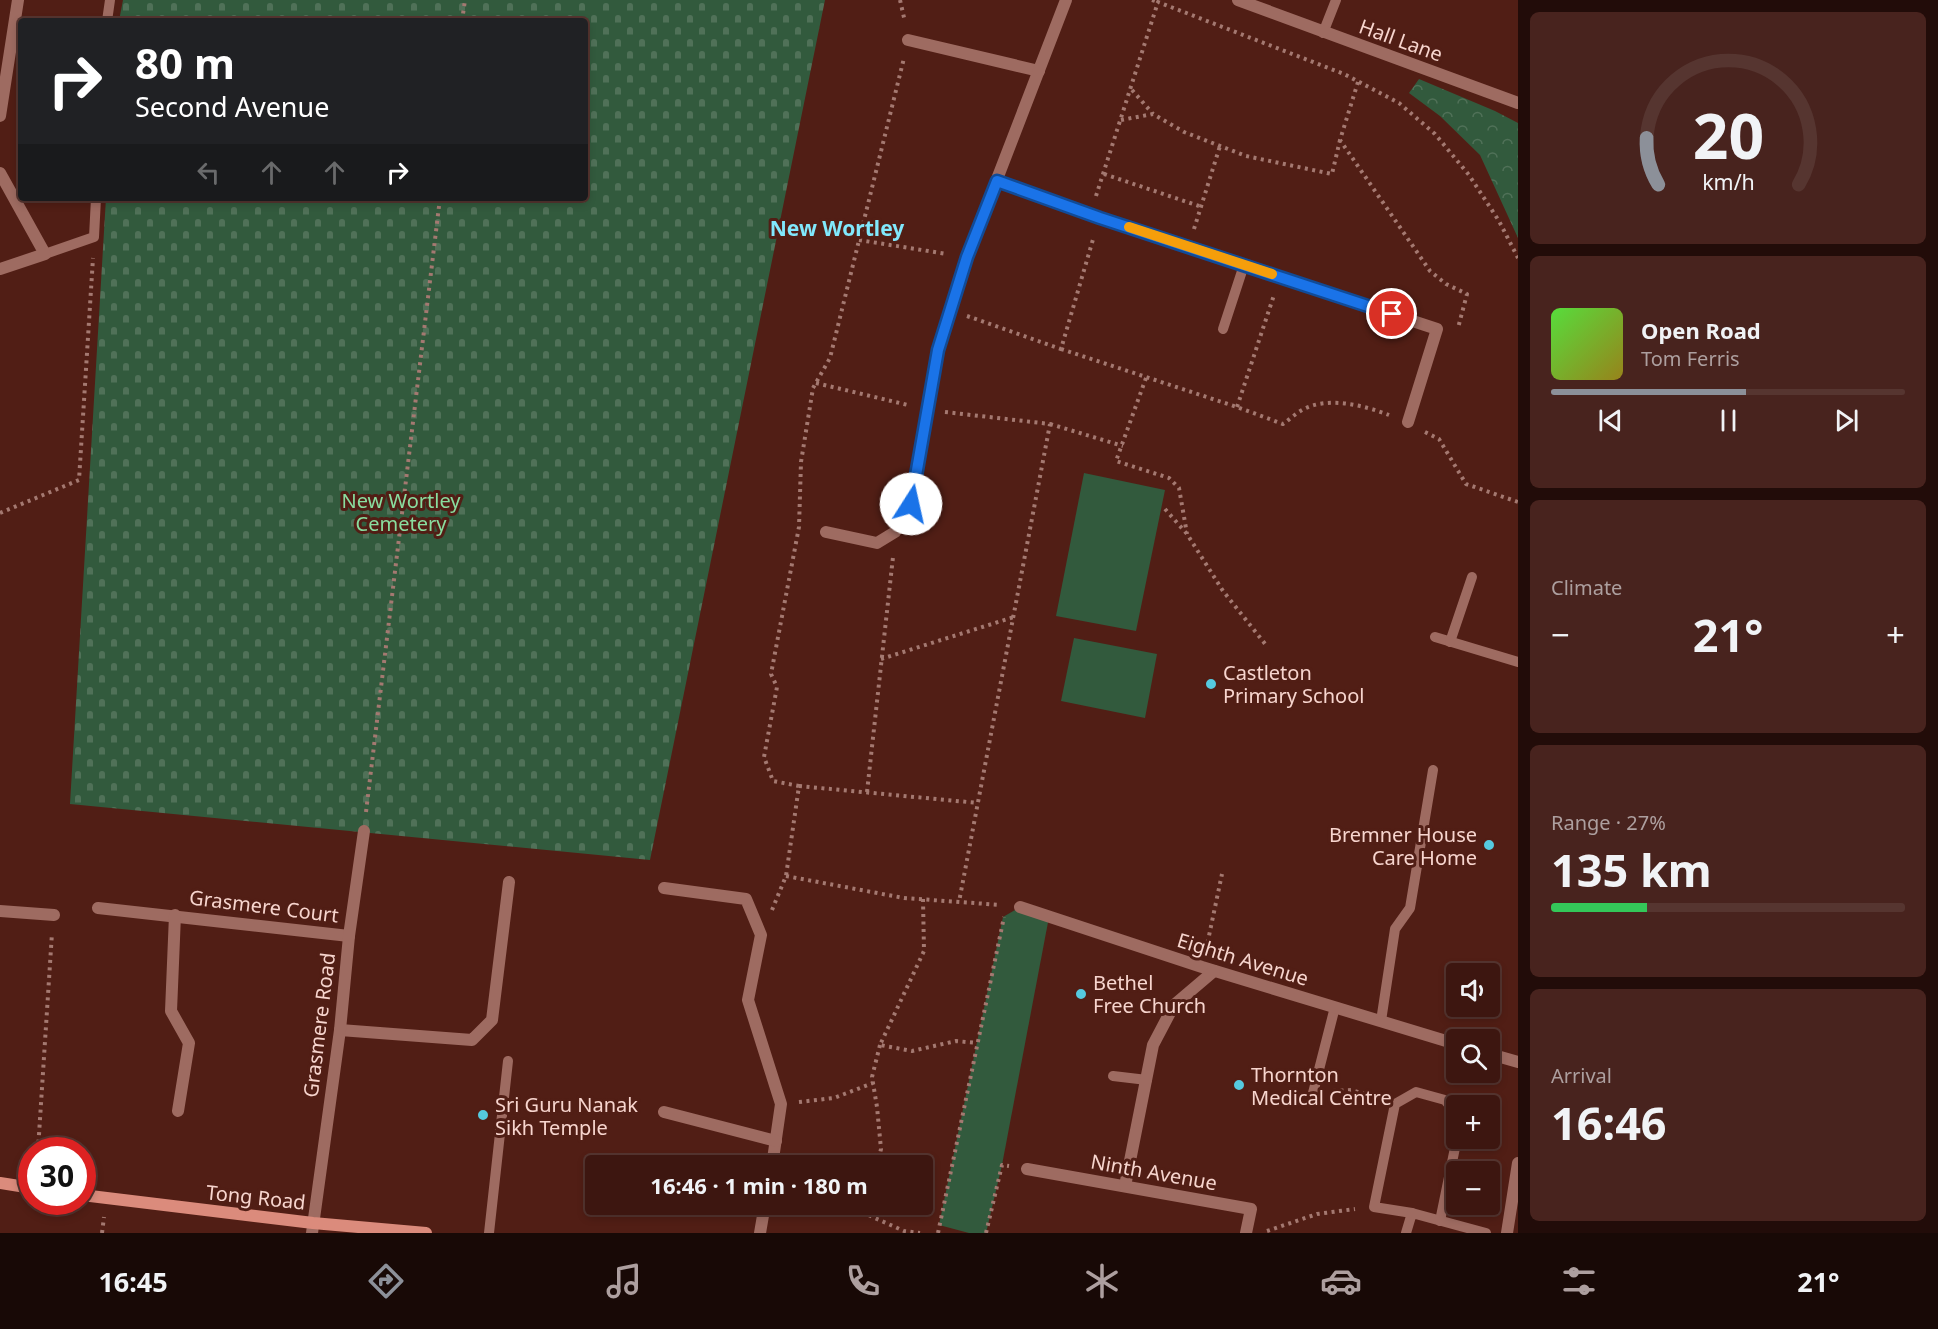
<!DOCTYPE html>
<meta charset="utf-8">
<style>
body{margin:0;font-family:"Noto Sans",sans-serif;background:#48231e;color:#f1f3f6;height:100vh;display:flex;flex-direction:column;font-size:22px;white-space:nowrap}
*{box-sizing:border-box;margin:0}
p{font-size:20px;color:#ad9f9f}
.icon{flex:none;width:33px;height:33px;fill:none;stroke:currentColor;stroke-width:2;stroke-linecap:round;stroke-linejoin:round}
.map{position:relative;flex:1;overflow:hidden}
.drawer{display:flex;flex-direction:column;gap:12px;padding:12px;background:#220c09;width:420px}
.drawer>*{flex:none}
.hud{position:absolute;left:18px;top:18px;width:570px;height:183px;border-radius:6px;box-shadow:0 3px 9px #0003,0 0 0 2px #563530;background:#202124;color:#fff;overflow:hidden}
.tools{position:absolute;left:1446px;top:963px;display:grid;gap:12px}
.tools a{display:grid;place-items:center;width:54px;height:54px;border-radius:6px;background:#3d1610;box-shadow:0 3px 9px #0003,0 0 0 2px #563530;font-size:30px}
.speed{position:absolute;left:18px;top:1137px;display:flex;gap:12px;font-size:30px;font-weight:700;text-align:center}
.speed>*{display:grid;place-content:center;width:78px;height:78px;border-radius:50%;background:#3d1610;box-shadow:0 3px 9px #0003,0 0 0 2px #563530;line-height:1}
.speed .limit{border:9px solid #d22;background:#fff;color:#111}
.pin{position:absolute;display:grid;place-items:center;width:51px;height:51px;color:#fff;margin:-26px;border:3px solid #fff;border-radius:50%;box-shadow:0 2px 6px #0007}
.me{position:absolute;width:66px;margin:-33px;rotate:10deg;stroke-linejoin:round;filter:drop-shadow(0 0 4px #0008)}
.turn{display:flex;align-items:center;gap:21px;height:126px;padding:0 18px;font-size:27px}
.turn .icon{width:78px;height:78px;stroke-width:2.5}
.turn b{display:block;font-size:42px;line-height:51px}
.lanes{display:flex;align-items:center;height:57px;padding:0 18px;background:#0003;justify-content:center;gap:30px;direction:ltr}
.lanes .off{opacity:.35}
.big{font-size:45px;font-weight:700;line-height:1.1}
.drawer .widget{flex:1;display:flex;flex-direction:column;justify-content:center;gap:9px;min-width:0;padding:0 21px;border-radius:9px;background:#48231e}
.drawer .dial{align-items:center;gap:0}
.dial svg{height:156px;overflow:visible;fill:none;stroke:#563530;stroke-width:7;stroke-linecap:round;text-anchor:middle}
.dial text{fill:#f1f3f6;stroke:none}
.song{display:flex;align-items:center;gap:18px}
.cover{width:72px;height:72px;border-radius:9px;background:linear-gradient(135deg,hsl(110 70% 55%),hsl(50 70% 35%))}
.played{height:6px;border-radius:3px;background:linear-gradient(90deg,#8c9099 55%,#563530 55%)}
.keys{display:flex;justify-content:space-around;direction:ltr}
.heat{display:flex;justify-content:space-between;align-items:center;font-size:33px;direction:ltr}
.charge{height:9px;border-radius:4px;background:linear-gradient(90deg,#34c759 27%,#563530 0)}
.trip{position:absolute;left:585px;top:1155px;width:348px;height:60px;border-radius:6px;background:#3d1610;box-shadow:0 3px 9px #0003,0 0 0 2px #563530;font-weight:700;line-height:60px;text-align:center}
.menu{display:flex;height:96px;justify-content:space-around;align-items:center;background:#180906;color:#ad9f9f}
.menu .icon{width:42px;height:42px}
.menu .selected{color:#8c9099}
.menu b{font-size:27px;color:#f1f3f6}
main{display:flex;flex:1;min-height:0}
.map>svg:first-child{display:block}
.green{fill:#325a3d}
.forest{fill:url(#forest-crowns)}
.cemetery{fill:url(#cemetery-stones)}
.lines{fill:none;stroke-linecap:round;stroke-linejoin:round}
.path{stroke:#a47971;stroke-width:4;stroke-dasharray:3 4.5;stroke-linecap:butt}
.service{stroke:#9e6b61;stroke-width:10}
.minor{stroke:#9e6b61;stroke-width:12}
.tertiary{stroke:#9e6b61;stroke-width:12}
.secondary{stroke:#db8b7c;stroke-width:12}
.route-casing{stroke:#114b97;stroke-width:15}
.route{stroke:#1a73e8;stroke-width:10}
.slow{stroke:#f59e0b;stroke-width:10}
.poi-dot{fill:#55cadf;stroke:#511e15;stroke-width:2}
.labels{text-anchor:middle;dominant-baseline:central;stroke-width:6;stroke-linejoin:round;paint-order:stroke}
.street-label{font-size:20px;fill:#f7d5ce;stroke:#511e15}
.park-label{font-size:20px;fill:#89dd9f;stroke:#511e15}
.poi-label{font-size:20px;fill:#f7d5ce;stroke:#511e15;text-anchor:start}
.neighbourhood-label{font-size:21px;font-weight:bold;fill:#81e8fc;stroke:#511e15}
</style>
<main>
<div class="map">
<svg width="1518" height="1233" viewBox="0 0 1518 1233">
<defs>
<pattern id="forest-crowns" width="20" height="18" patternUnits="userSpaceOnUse" patternTransform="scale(1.5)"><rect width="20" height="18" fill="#325a3d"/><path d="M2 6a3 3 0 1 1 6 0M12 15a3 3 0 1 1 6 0" fill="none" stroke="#507158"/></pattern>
<pattern id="cemetery-stones" width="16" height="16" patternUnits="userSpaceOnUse" patternTransform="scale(1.5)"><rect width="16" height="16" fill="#325a3d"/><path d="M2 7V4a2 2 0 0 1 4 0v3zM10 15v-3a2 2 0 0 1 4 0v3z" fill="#507158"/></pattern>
</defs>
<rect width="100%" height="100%" fill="#511e15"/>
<g class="green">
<polygon points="1084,473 1165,490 1136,631 1056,616"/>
<polygon points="1074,638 1157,654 1145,718 1061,701"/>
<polygon points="1020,907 1049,917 1002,1165 986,1233 969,1233 939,1225 1003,917"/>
</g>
<polygon class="forest" points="1419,79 1495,111 1518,123 1518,238 1480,155 1440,116 1409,93"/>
<polygon class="cemetery" points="123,0 825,0 650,860 70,804 106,198 585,198 585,21 119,21"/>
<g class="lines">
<g class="path">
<polyline points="900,0 905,22"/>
<polyline points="1152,0 1158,2"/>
<polyline points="462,21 465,0"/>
<polyline points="1358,82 1340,140 1430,271 1446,284 1467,294 1458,328"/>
<polyline points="1132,90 1153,114"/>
<polyline points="1121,120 1153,114 1184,132 1246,156 1332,174 1340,140"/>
<polyline points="1104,174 1199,206"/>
<polyline points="1096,196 1158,2 1344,74 1399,103 1435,134 1469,175 1499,221 1518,258"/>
<polyline points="1194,229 1220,146"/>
<polyline points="859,240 947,254"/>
<polyline points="967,316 1061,349 1094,236"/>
<path d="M 1061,349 L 1237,407 L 1283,424 C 1289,420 1295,414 1302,410 C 1327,396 1363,405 1389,415"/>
<polyline points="1146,378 1116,461 1169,478 1179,488 1187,534"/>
<polyline points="816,383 908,405"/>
<polyline points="1237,407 1274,295"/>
<polyline points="945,412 1050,424 959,902"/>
<polyline points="1050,424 1123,446"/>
<polyline points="1425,432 1439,439 1466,484 1518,502"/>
<polyline points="1165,509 1187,534 1223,591 1266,645"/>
<polyline points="0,513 79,480 93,258"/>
<polyline points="881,659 1014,617"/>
<polyline points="799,786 978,803"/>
<polyline points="867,792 893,557"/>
<polyline points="366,812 440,198"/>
<polyline points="786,876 904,898 1001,905"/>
<polyline points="923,899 924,951 880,1045 912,1051 956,1041 977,1043"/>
<polyline points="772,910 786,876 799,786 773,781 764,757 777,687 771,674 799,527 801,462 813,388 830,358 904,58"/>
<polyline points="1206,950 1222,874"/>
<polyline points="1333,1091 1351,1090 1378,1098"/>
<polyline points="799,1102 834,1098 873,1083"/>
<polyline points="38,1150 52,933"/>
<polyline points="877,1166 881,1149 877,1107 872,1077 880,1045"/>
<polyline points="810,1204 866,1214 904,1231 920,1233"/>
<polyline points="866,1214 868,1204"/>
<polyline points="1267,1231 1317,1214 1355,1209"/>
<polyline points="102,1233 104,1217"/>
<polyline points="938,1233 1004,917"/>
<polyline points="986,1233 1002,1165 1009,1166"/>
</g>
<g class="service">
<polyline points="107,21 110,0"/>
<polyline points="1323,33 1336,0"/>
<polyline points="45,254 94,237 96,198"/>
<polyline points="1223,329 1244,265"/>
<polyline points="1435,637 1518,662"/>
<polyline points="1450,642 1472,577"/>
<polyline points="1381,1021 1395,929 1410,908 1433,770"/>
<polyline points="1113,1076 1147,1080"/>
<polyline points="1313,1093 1335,1007"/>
<polyline points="1412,1213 1374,1207 1395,1104 1416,1092 1445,1100 1456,1113"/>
<polyline points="1440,1221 1457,1138"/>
<polyline points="489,1233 508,1061"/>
<polyline points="1406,1233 1412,1213 1486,1233"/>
</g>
<g class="minor">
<polyline points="908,40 1039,71"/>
<polyline points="0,116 18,0"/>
<polyline points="0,173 45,254 0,269"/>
<polyline points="997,181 1100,218 1437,329 1408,422"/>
<polyline points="826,532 877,543 895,532 911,504 938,350 950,310 967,257 1066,0"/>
<polyline points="664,888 746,899 761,935 748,1000 781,1104 772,1166"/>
<polyline points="1020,907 1202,967 1456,1044"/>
<polyline points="98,908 349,936"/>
<polyline points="0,911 54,915"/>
<polyline points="175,915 171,1011 189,1043 178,1111"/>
<polyline points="340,1030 472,1040 492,1020 509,882"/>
<polyline points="1490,1054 1518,1062"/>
<polyline points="664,1112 776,1141"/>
<polyline points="1027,1169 1251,1209 1246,1233"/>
<polyline points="1125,1186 1153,1045 1174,1005 1214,971"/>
<polyline points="312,1233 340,1030 349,936 364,831"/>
<polyline points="760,1233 765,1204"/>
</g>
<g class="tertiary">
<polyline points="1238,0 1518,103"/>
<polyline points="1507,1233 1518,1163"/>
</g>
<g class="secondary">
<polyline points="0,1183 32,1188"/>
<polyline points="82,1195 313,1223 426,1233"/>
</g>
</g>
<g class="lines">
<g class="route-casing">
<polyline id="route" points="911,504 938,350 967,257 997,181 1100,218 1392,314"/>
</g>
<use href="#route" class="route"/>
<polyline class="slow" points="1129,227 1272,274"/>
</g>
<g class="poi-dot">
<circle cx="1211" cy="684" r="6"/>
<circle cx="1489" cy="845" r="6"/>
<circle cx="1081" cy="994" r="6"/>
<circle cx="1239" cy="1085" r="6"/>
<circle cx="483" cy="1115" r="6"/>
</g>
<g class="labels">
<g class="street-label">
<text transform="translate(1401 40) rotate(20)">Hall Lane</text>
<text transform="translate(264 906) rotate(7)">Grasmere Court</text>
<text transform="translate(1243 959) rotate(17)">Eighth Avenue</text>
<text transform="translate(319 1025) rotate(-83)">Grasmere Road</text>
<text transform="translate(1154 1172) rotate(10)">Ninth Avenue</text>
<text transform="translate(256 1197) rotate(6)">Tong Road</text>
</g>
<g class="park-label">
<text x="401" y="500">New Wortley<tspan x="401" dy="23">Cemetery</tspan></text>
</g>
<g class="poi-label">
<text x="1223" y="672">Castleton<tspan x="1223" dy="23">Primary School</tspan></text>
<text x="1477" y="834" text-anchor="end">Bremner House<tspan x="1477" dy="23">Care Home</tspan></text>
<text x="1093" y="982">Bethel<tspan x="1093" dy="23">Free Church</tspan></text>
<text x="1251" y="1074">Thornton<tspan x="1251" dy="23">Medical Centre</tspan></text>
<text x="495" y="1104">Sri Guru Nanak<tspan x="495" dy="23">Sikh Temple</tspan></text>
</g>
<g class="neighbourhood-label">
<text x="837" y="228">New Wortley</text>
</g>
</g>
</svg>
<div class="tools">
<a><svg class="icon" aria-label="sound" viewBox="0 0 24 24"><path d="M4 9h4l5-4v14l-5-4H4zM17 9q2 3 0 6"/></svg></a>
<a><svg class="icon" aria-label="search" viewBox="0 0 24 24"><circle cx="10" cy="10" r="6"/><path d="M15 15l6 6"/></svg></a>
<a>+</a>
<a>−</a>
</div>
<div class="speed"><div class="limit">30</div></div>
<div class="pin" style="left:1392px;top:314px;background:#d93025"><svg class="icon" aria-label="arrive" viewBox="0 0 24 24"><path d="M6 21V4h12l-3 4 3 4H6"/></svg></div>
<svg class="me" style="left:911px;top:504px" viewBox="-20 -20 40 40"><circle r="19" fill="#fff"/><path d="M0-13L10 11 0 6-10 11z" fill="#1a73e8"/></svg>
<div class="trip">16:46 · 1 min · 180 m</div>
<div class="hud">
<div class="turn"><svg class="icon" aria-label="right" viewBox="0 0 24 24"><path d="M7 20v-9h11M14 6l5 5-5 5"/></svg><div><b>80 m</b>Second Avenue</div></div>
<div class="lanes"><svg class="icon off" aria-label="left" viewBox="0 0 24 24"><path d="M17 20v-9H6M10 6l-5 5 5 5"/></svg><svg class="icon off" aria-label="ahead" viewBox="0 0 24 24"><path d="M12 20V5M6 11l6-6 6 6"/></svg><svg class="icon off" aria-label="ahead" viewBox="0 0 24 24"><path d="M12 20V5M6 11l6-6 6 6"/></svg><svg class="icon" aria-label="right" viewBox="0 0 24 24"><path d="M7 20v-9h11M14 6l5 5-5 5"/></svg></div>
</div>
</div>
<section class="drawer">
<div class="widget dial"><svg viewBox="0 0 100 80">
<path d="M14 69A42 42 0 1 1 86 69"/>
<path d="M14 69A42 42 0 0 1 8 45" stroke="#8c9099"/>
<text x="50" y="56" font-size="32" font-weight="700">20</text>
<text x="50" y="72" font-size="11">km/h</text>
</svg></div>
<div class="widget">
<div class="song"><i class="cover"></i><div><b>Open Road</b><p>Tom Ferris</p></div></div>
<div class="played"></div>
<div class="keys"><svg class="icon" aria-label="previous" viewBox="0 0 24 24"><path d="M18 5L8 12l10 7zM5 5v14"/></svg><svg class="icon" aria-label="pause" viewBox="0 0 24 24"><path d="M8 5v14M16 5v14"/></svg><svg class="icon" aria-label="next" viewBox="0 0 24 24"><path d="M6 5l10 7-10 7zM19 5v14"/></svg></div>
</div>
<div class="widget"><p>Climate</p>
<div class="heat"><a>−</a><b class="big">21°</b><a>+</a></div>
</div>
<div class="widget"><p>Range · 27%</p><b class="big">135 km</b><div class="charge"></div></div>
<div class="widget"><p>Arrival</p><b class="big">16:46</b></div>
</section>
</main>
<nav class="menu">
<b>16:45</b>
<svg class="icon selected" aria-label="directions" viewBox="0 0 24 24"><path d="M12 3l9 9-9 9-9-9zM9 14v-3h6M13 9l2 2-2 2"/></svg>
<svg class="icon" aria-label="music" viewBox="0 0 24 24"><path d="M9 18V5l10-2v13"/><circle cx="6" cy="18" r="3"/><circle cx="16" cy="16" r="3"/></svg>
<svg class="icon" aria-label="phone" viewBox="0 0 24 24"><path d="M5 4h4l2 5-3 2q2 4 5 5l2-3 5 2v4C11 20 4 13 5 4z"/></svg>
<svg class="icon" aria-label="climate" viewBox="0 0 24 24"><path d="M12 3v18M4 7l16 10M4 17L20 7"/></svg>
<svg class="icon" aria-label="car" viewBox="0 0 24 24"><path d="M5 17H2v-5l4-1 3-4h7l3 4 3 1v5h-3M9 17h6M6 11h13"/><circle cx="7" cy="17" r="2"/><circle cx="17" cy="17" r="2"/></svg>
<svg class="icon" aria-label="filters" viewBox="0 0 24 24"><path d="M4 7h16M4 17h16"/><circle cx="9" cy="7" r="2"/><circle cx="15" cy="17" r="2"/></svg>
<b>21°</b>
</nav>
